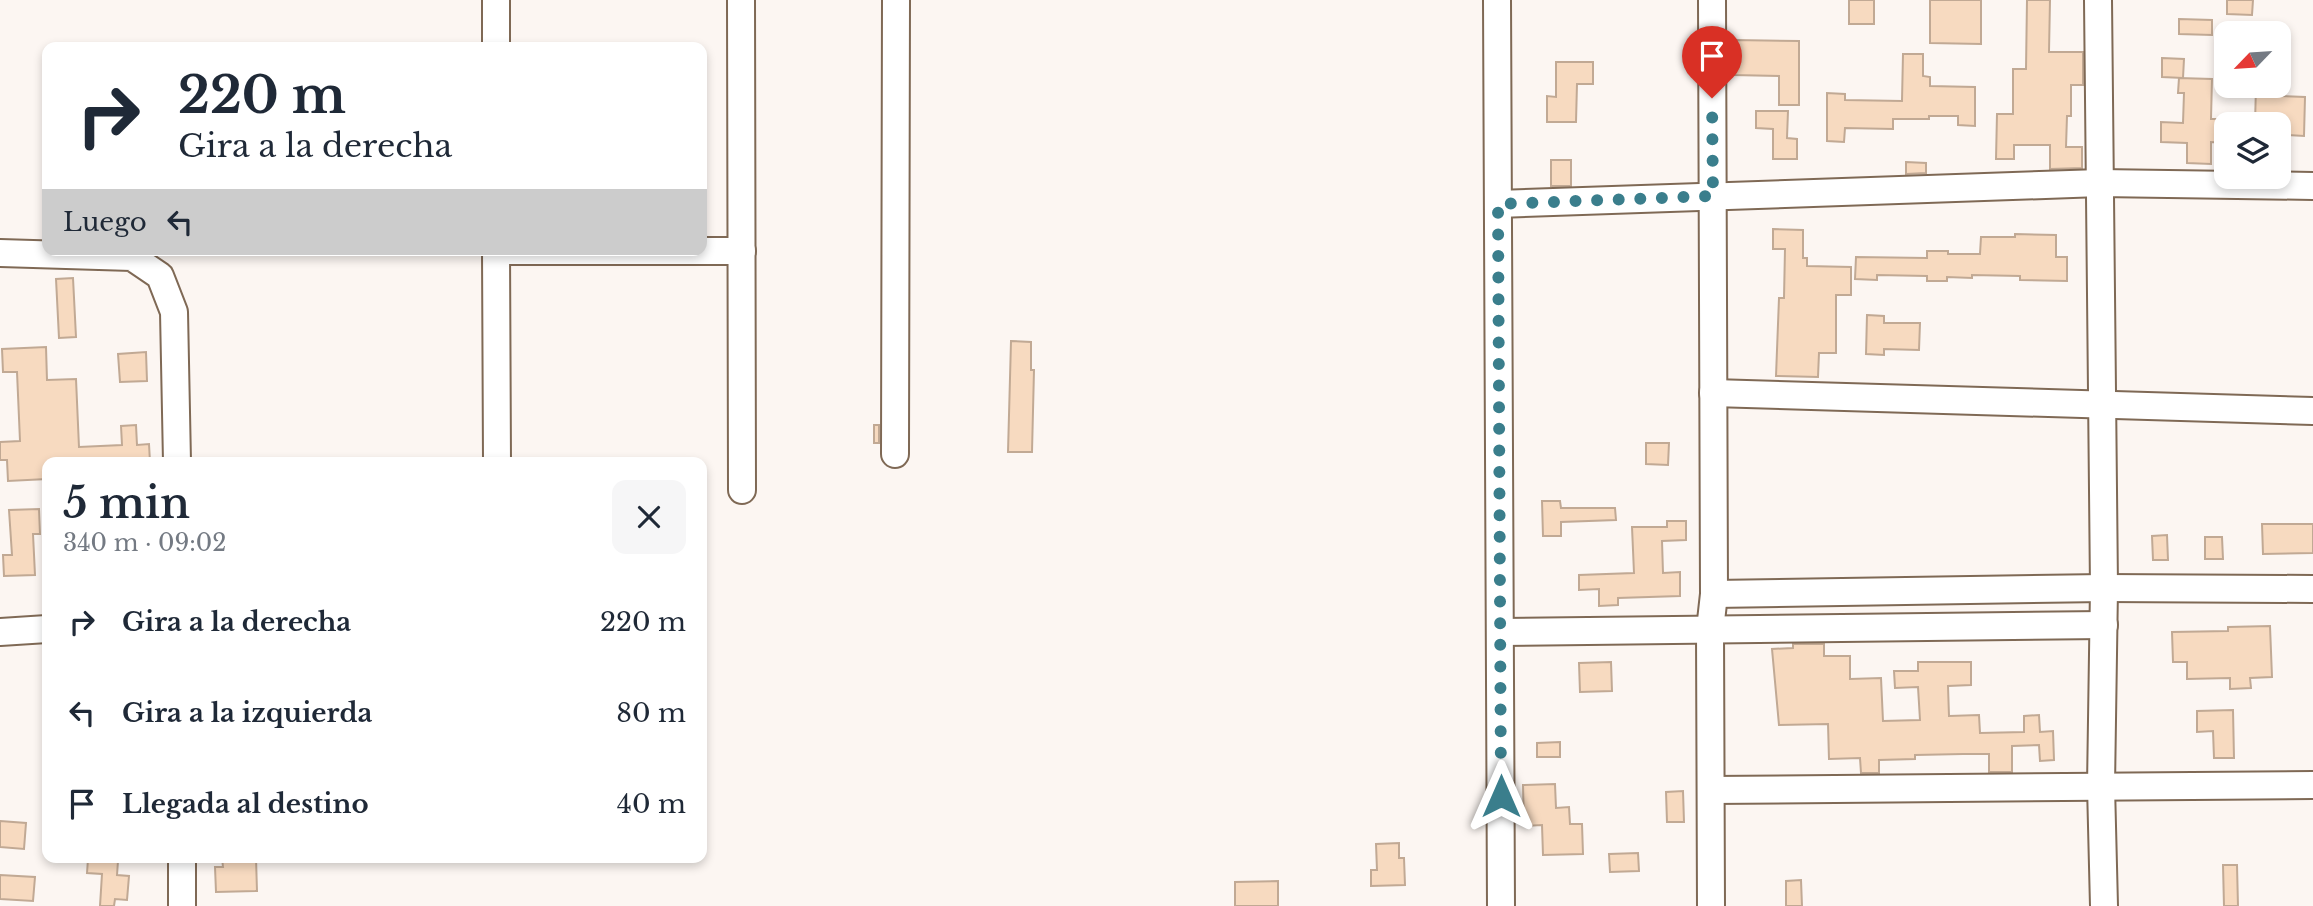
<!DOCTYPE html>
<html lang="es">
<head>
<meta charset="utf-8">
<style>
	body { margin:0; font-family:"Libre Baskerville",serif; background:#f6f6f7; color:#1f2937; height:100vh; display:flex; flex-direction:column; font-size:26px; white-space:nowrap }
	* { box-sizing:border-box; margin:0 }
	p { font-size:23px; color:#747a83 }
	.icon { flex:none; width:38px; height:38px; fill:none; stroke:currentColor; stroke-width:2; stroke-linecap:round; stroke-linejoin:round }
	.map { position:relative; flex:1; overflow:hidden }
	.panel { position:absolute; left:42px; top:457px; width:665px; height:406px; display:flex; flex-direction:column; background:#fff; border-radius:14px; box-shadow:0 4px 10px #0003 }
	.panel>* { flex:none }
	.banner { position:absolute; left:42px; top:42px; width:665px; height:214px; border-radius:14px; box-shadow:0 4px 10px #0003; background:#fff; color:#1f2937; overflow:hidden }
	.needle { width:46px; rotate:245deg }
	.tools { position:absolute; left:2214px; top:21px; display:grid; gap:14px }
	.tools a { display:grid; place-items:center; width:77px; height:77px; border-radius:14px; background:#fff; box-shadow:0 4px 10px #0003; font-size:35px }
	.pin { position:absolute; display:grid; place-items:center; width:60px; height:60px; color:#fff; margin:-72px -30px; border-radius:50% 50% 50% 0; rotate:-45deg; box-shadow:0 0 7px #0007 }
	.pin .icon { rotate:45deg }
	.me { position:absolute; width:77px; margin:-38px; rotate:0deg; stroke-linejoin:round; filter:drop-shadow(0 0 5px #0008) }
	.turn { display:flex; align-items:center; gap:24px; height:147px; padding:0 21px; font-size:32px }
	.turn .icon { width:91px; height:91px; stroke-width:2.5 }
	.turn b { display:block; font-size:49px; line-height:60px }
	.then { display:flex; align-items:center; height:66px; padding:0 21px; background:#0003; gap:14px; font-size:26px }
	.round { display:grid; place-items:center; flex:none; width:74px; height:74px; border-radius:14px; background:#f6f6f7 }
	.headline { display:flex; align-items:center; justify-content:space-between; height:119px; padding:0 21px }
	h1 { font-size:42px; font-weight:600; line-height:52px }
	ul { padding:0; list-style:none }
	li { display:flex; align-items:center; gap:21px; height:91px; padding:0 21px }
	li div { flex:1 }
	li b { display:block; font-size:26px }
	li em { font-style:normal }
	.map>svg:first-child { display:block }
	.building { fill:#f7dac0; stroke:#c1a994; stroke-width:2 }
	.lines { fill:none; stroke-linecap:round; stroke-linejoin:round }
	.minor-casing { stroke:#7f6955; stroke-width:30 }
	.minor { stroke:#fff; stroke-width:26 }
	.route { stroke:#3a7e8c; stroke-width:12; stroke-dasharray:0 21.6 }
</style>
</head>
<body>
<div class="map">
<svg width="2313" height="906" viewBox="0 0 2313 906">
	<rect width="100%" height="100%" fill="#fcf6f2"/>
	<g class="building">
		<rect x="1849" y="0" width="25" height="24"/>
		<path d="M1930,0h51v44l-51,-1z"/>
		<path d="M2027,0h23l-1,52h34v33h-12v31h-4l-1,31h16v21l-32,1v-24h-36v14h-18l1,-45h16v-45h13z"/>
		<path d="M2227,0h26l-1,15 -25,-1z"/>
		<path d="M2179,19l33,1v15l-33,-1z"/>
		<path d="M1734,40l65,1v64h-20v-29l-46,-1z"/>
		<path d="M1903,54h20v22l7,1v9l45,1v39l-17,-1v-9h-29v3h-36v10l-48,-1 -1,14 -17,-1v-48l18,1v6l57,1z"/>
		<path d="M2162,58l22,1 -1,19 -21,-1z"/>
		<path d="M1556,62h37v22h-16l-1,38h-29v-26l9,1z"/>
		<path d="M2179,78l33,1 -1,40h15v24l-15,-1v22l-24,-1v-20l-26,-1v-20l22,1 1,-30h-6z"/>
		<path d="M2256,86h26l-1,10 24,1 -1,39 -16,-1v-5h-10v-6h-23z"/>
		<path d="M1756,111h32l-1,27 10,1v20h-24v-30l-17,-1z"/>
		<rect x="1551" y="160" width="20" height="26"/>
		<path d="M1906,162l20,1v10l-20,1z"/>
		<path d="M1773,229l30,1v28h4v8l44,1v28h-15v58h-17l-1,24 -42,-1 3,-78h5l1,-49h-12z"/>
		<path d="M2015,234l41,1v22h11v24l-47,-1v-4l-48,-1v3l-25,-1v4h-20v-5l-50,-1v5l-22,-1 1,-22 71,1v-7h21v3h32l1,-17h34z"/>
		<path d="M73,278l3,59 -17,1 -3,-59z"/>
		<path d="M1867,315l17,1v7h36l-1,27 -35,-1v6l-18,-1z"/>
		<path d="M1011,341l20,1v28h3l-2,82h-24z"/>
		<path d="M46,347l1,33 29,-1 3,68 43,-2 -1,-19 15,-1 1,20 12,-1 1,18h-103v17l-39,2 -1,-21h-7v-18l20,-1 -3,-69h-14l-1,-23z"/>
		<path d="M146,352l1,29 -27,1 -2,-28z"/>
		<rect x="874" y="425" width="5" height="18"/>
		<path d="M1646,443h23l-1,22 -22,-1z"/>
		<path d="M1542,501h18l1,7h54l1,12 -55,2v14h-18z"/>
		<path d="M39,509l1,25h-7l2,41 -31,1 -1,-21h9l-3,-45z"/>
		<path d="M1667,521h19v19l-24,1 1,32 17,-1v24l-62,2v7l-19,1v-17l-20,1v-15l55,-2 -2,-46h35z"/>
		<path d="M2262,524h51v29l-50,1z"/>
		<path d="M2167,535l1,25h-15l-1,-24z"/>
		<path d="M2205,537h17l1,22h-18z"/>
		<path d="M2270,626l2,51 -22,1 1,10 -21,1v-11l-43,1v-17h-14l-1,-30 56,-1v-4z"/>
		<path d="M1793,644h31v12h26v23l31,-1 2,43 37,-1 -2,-33 -23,1 -1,-17h24v-9h53v23l-23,1 1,30 30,-1 1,18 44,-1v-16l15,-1 1,17 13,-1 1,29 -14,1 -1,-16 -27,1v26h-23v-18h-26l-48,1v4l-36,1v13h-18l-1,-15 -31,1 -1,-35 -49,1 -7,-76 21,-1z"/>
		<path d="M1611,662l1,29 -32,1 -1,-29z"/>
		<path d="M2233,710l1,48h-20l-1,-27 -16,1v-21z"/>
		<path d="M1560,742v15h-23v-14z"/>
		<path d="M1555,784l1,24 13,-1 1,17h12l1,30 -40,1 -1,-30 -18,1 -1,-41z"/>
		<path d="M1683,791l1,31h-17l-1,-30z"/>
		<path d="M0,821l26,2 -2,26 -24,-2z"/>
		<path d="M1399,843v15h5l1,27 -34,1v-16h6l-1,-26z"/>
		<path d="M1638,853l1,18 -29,1 -1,-18z"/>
		<path d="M222,858h34l1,33 -41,1 -1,-25h8z"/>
		<path d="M88,859l30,2 -1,14 12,1 -2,24 -12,-1 -1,7h-14l2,-32 -15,-1z"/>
		<path d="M2223,865h14l1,41h-14z"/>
		<path d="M0,875l35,2 -2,24 -33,-2z"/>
		<path d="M1801,880l1,26h-16v-25z"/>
		<path d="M1278,881v25h-43v-24z"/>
	</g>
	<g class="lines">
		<g class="minor-casing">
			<g id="minor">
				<path d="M496,0v47"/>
				<path d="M741,0l1,490"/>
				<path d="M1497,0l4,906"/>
				<path d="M2098,0l6,588 -3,198 3,120"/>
				<path d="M1498,204l602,-21 213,3"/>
				<path d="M496,250l1,212"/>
				<path d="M496,251h246"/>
				<path d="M0,253l132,4 28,19 14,36 3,150"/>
				<path d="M1713,393l600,18"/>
				<path d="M895,454l1,-454"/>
				<path d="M1714,594l390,-6 209,1"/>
				<path d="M0,632l47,-3"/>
				<path d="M1500,632l604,-7"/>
				<path d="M1711,790l602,-5"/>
				<path d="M182,858v48"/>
				<path d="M1711,906l-1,-276 4,-36 -2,-594"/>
			</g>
		</g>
		<use href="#minor" class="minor"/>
	</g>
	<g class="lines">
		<path class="route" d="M1501,796l-3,-592 215,-8 -1,-98"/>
	</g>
</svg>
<div class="tools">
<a><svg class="needle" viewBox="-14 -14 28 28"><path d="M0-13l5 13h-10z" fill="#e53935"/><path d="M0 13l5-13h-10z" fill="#747a83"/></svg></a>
<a><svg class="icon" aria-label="layers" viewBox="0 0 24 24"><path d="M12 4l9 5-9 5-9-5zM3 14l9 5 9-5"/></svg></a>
</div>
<div class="pin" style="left:1712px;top:98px;background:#d93025"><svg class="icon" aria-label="arrive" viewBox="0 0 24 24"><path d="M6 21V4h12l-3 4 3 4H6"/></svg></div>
<svg class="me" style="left:1501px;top:796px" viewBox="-20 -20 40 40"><path d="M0-17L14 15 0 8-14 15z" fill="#3a7e8c" stroke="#fff" stroke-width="4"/></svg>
<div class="banner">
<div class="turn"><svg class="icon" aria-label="right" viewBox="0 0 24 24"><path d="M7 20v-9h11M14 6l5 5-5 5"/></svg><div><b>220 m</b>Gira a la derecha</div></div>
<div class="then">Luego<svg class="icon" aria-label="left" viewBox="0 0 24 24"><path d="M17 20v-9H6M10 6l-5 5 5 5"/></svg></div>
</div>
<section class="panel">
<div class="headline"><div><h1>5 min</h1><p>340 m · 09:02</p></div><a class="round"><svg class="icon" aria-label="close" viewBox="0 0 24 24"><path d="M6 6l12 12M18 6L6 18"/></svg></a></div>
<ul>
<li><svg class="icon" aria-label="right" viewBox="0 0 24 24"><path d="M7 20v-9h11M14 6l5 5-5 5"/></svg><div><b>Gira a la derecha</b></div><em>220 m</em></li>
<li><svg class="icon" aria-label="left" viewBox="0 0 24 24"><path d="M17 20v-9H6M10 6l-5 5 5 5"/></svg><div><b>Gira a la izquierda</b></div><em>80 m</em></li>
<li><svg class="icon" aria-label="arrive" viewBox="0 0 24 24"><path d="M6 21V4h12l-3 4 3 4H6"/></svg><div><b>Llegada al destino</b></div><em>40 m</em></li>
</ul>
</section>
</div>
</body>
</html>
